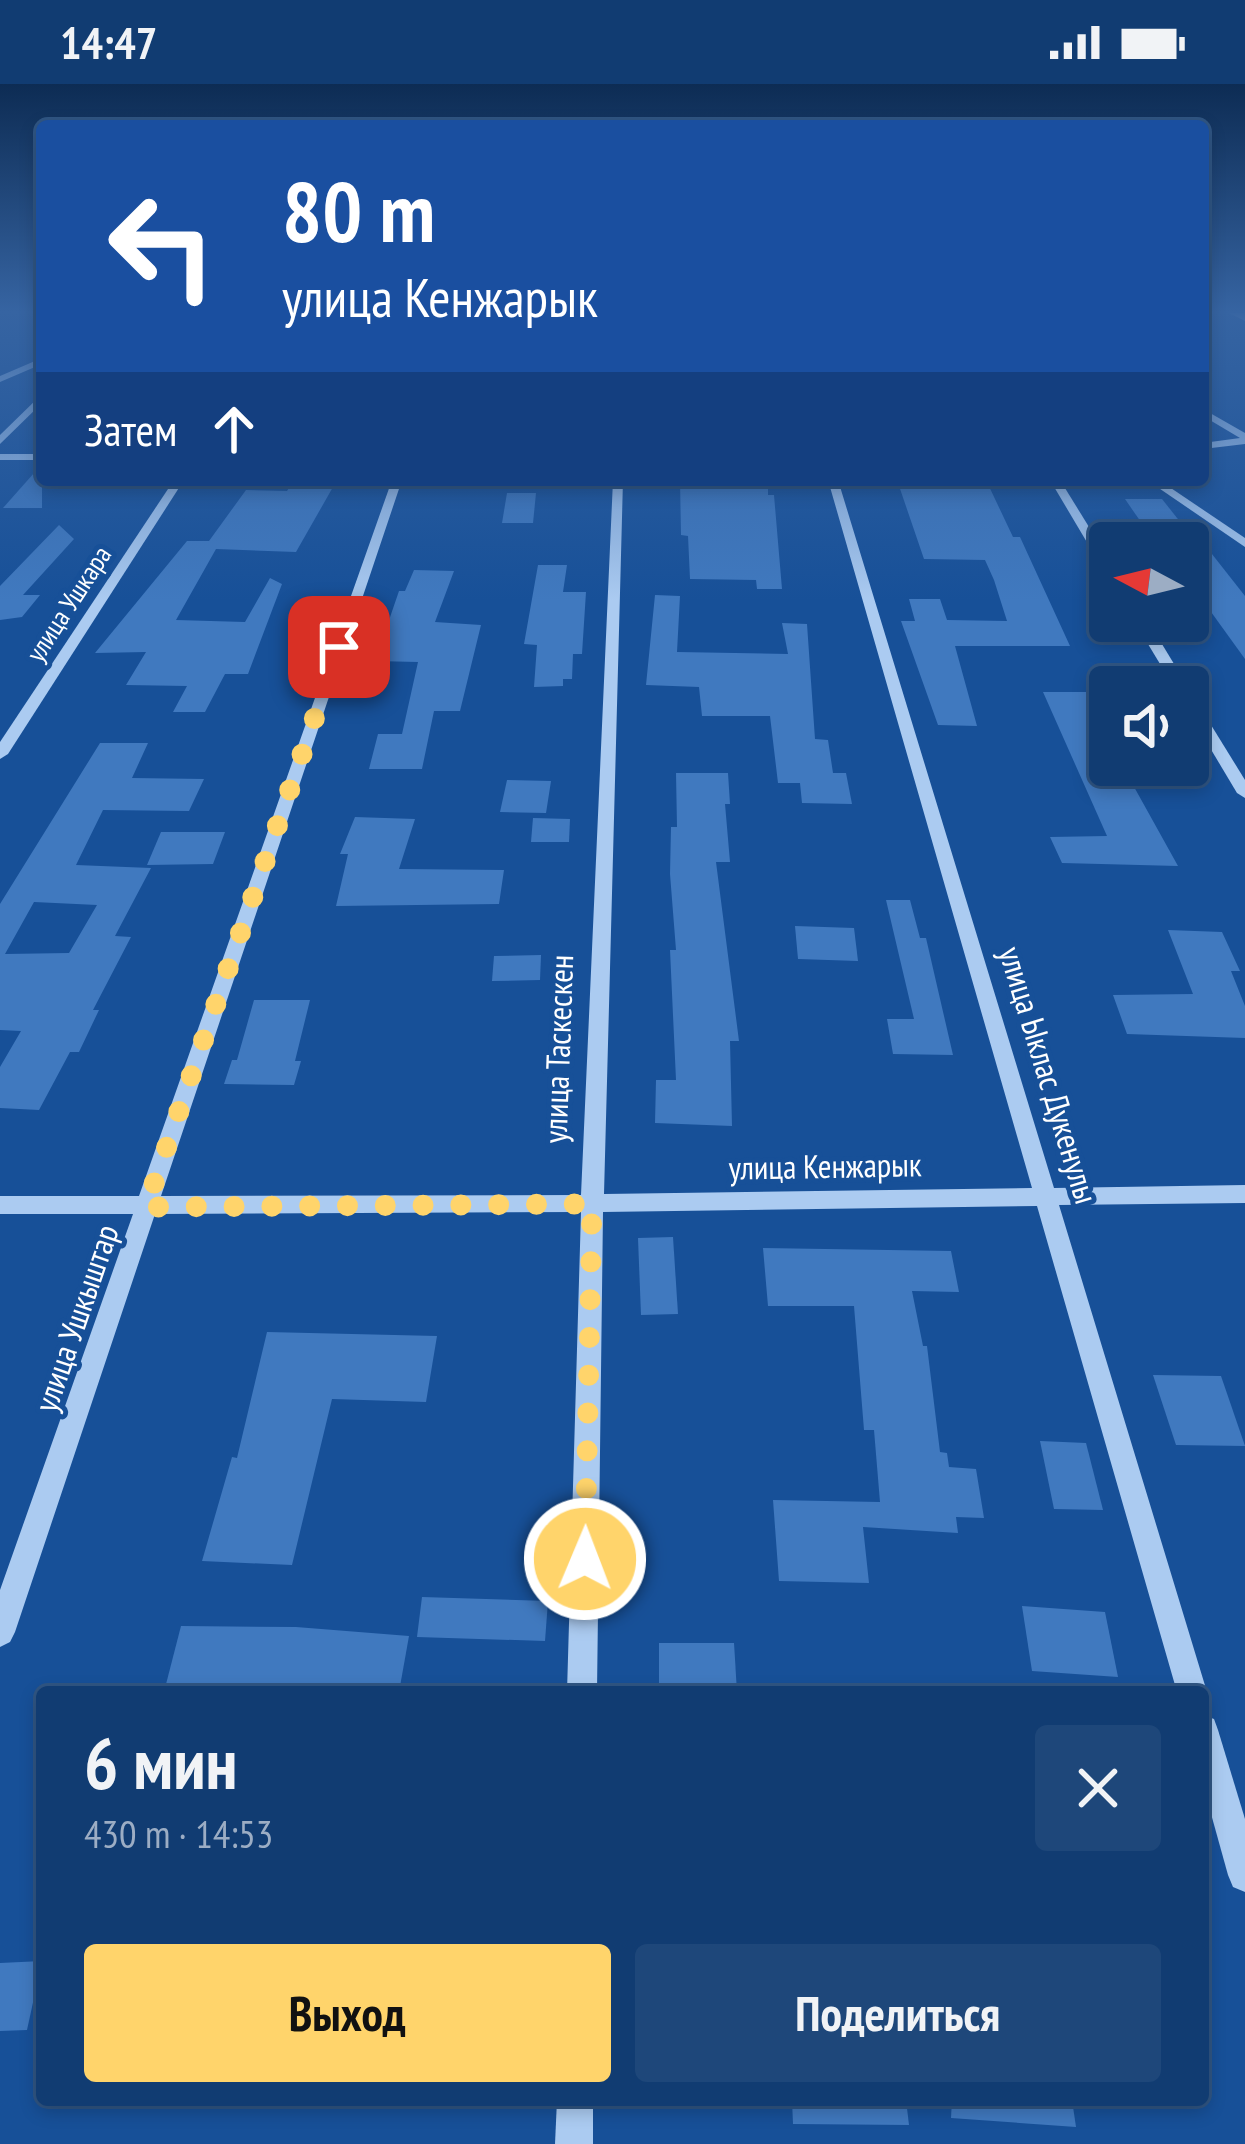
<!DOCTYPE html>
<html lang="ru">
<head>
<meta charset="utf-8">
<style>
	body { margin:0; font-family:"PT Sans Narrow",sans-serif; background:#1e477a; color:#f1f3f6; height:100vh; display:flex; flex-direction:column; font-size:45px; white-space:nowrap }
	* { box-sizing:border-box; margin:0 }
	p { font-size:39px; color:#9cadc4 }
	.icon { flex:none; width:66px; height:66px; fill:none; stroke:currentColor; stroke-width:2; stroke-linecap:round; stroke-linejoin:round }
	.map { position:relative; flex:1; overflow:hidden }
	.drawer { position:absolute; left:36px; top:1602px; width:1173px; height:420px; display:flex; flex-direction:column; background:#113c72; border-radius:12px; box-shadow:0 6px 18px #0003,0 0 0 3px #305684 }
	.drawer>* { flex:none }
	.hud { position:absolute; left:36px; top:36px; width:1173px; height:366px; border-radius:12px; box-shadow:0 6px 18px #0003,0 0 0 3px #305684; background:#1a4fa0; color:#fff; overflow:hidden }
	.needle { width:78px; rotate:277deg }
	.buttons { position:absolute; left:1089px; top:438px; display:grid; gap:24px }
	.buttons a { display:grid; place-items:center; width:120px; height:120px; border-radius:12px; background:#113c72; box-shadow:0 6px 18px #0003,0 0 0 3px #305684; font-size:60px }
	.pin { position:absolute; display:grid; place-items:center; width:102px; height:102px; color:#fff; margin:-51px; border-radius:24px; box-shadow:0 6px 18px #0006 }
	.me { position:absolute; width:132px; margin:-66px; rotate:1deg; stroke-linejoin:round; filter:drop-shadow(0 0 9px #0008) }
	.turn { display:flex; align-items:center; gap:42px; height:252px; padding:0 48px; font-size:54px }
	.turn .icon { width:156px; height:156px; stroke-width:2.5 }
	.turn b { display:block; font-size:84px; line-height:102px }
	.then { display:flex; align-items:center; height:114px; padding:0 48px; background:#0003; gap:24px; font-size:45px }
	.round { display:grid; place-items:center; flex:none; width:126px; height:126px; border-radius:12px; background:#1e477a }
	.headline { display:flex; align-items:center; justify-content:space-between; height:204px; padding:0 48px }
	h1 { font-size:72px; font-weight:700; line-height:90px }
	.action { display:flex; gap:24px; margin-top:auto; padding:24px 48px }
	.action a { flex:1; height:138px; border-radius:12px; background:#ffd46b; color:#111; font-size:48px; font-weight:700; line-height:138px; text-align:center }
	.action a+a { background:#1e477a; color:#f1f3f6 }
	.status { display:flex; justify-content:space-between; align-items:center; height:84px; padding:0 60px; background:#113c72; direction:ltr }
	.status svg { height:33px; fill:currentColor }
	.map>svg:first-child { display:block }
	.building { fill:#4079bf; fill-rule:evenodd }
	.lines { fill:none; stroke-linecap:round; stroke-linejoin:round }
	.minor { fill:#abcbf1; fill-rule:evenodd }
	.major { fill:#f5f9ff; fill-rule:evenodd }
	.route { stroke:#ffd46b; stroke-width:21; stroke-dasharray:0 37.8 }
	.labels { text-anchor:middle; stroke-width:10; stroke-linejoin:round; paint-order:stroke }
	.far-street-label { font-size:27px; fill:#fff; stroke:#175098 }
	.street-label { font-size:33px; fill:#fff; stroke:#175098 }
</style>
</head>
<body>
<div class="status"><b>14:47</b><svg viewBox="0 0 49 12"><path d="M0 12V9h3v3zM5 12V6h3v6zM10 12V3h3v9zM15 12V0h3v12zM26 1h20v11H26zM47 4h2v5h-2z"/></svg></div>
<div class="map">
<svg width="1245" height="2060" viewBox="0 0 1245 2060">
	<rect width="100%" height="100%" fill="#175098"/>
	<g class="building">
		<path d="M42,380v44h-39z"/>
		<path d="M294,396h43l-41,72 -80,-3 -40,71 69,2 25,-44 12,6 -34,90h-23l-20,38h-32l14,-26 -61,-1 20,-33 -51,1 92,-112h22l37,-51 41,1z"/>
		<path d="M680,396h88v15h6l8,94h-25l-1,-9 -66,-1 -2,-43 -7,-1z"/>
		<path d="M897,396h89l27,57h7l50,109h-115l22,80 -39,-1 -37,-104h14l-6,-22h31l7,21 60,1 -13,-41 -9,-20 -61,-1z"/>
		<path d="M507,409h29l-3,30h-31z"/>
		<path d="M1125,415h37l23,29h-40z"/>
		<path d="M59,441l15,14 -51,56h17l-18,22 -22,3v-34z"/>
		<path d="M1188,465h20l37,47v63l-57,-79z"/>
		<path d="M538,481h29l-4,27h23l-4,62h-9l-1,25h-9v7l-29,1 3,-42 -13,-1z"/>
		<path d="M414,486l40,1 -19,51 46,3 -21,86h-26l-12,58h-53l9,-35h24l16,-72 -43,-1 24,-70h6z"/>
		<path d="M655,511l25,1 -3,56 111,2 -6,-31 25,1 8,115 13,1 5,33h13l6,31 -50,-1 -2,-20h-22l-8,-67h-68l-3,-29 -53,-2z"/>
		<path d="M1043,608h58l9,25h-17l17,48h5l9,20h9l45,81 -116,-3 -12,-26 57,-1z"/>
		<path d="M100,659h48l-16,35 72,1 -15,32 -86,-1 -27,55 75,3 -36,68 16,1 -38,73h6l-20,42h-9l-31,58 -39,-2v-41l21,-36 -21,-1v-126zM34,818l63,3 -28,48 -64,1z"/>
		<path d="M676,689h52l2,31h-5l5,58h-14l23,179h-9l2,85 -77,-3 1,-43h20l-6,-130h6l-6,-76 1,-47h6z"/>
		<path d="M507,696l44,1 -5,32 -46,-1z"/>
		<path d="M355,733l60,2 -16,50 105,1 -5,34 -163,2 12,-52h-8z"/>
		<path d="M533,734l37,1 -1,23h-38z"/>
		<path d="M161,748h64l-12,32 -66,1z"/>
		<path d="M886,816h24l10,38h6l27,117 -60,-1 -6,-35h27z"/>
		<path d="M795,842l59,2 4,33 -60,-2z"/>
		<path d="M1168,846l54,2 18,39h-9l14,35v32l-118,-4 -14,-39 80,-1z"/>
		<path d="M541,871l-1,25 -48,1 2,-25z"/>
		<path d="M254,916h56l-15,61h6l-7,24 -70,-1 8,-24h5z"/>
		<path d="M673,1153l5,77 -37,1 -3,-77z"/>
		<path d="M763,1164l188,3 8,41 -47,-1 11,55h4l13,106 7,1 2,14 27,2 8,49 -28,-1 2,16 -95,-6 6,56 -90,-2 -6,-81 107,2 -6,-72h-10l-10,-124h-86z"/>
		<path d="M267,1248l170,4 -11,66 -94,-3 -40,166 -90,-4 30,-104 5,1z"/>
		<path d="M1153,1291l68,1 24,70 -69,-1z"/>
		<path d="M1040,1357l46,2 17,67 -49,-1z"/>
		<path d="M422,1513l126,4 -3,40 -128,-4z"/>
		<path d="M1022,1522l83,6 13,65 -86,-6z"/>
		<path d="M181,1542l115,1 113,9 -10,56h-235z"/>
		<path d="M659,1559h75l3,49h-78z"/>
		<path d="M42,1877l-15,69 -27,1v-68z"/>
		<path d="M792,2016h114l3,25 -116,-1z"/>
		<path d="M952,2016h120l4,27 -125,-9z"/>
	</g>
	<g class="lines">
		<g class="minor">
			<path d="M42,274v6l-42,18v-6z"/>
			<path d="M42,310v9l-42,41v-9z"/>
			<path d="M1203,325l42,24v11l-42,5v-6l37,-5 -37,-22z"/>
			<rect x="0" y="370" width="42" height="6"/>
			<path d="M174,396h10l-176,274 -8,5v-17z"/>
			<path d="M392,396h10l-241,716 420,-1 32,-715h10l-19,714 428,-6 -204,-708h10l216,708 191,-3v18l-186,2 148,487 -4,10v-10h-26l-140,-486 -434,6 -6,480h-30l14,-480 -426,2 -140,418 -5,10 -10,5v-57l133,-376h-133v-18h139z"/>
			<path d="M1050,396h10l50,81v14l-6,-4z"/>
			<path d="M1147,396h12l86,58v9z"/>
			<path d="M1134,537h14l40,66h-14z"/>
			<path d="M1188,611l7,4 50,81v18l-8,-5 -49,-82z"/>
			<path d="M1203,1631l11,4 4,11 27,89v73l-12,-5 -5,-12 -25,-90z"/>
			<path d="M557,2016h36v44h-38z"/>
		</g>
		<path class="major" d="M1229,229h16v8z"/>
	</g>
	<linearGradient id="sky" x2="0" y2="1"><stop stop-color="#0d2c54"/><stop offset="0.44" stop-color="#3664a2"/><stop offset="1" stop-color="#3664a2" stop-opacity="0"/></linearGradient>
	<rect width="1245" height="517" fill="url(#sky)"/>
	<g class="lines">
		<path class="route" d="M339,563l-193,560 446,-3 -7,355"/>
	</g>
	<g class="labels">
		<g class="far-street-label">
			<text transform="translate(69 520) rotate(-57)" y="9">улица Ушкара</text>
		</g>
		<g class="street-label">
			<text transform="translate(558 965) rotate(-88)" y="12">улица Таскескен</text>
			<text transform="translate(1049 991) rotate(73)" y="12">улица Ыклас Дукенулы</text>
			<text transform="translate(825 1082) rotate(-1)" y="12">улица Кенжарык</text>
			<text transform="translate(76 1234) rotate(-71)" y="12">улица Ушкыштар</text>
		</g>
	</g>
</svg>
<div class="buttons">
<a><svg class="needle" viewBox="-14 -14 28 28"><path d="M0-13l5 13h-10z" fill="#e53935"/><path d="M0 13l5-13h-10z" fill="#9cadc4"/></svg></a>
<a><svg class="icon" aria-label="sound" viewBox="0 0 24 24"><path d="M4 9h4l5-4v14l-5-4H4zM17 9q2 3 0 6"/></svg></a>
</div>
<div class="pin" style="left:339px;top:563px;background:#d93025"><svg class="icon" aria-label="arrive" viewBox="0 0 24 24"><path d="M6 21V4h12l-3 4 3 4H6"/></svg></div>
<svg class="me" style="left:585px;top:1475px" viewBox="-20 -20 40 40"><circle r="17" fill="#ffd46b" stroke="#fff" stroke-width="3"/><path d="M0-11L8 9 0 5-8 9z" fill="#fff"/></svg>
<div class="hud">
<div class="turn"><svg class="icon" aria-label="left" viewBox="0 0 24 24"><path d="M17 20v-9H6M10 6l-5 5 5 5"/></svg><div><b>80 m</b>улица Кенжарык</div></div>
<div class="then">Затем<svg class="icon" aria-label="ahead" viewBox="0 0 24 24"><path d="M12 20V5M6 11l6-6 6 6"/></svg></div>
</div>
<section class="drawer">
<div class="headline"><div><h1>6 мин</h1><p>430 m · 14:53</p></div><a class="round"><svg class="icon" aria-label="close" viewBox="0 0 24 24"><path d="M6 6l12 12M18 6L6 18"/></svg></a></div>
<div class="action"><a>Выход</a><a>Поделиться</a></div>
</section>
</div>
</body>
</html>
